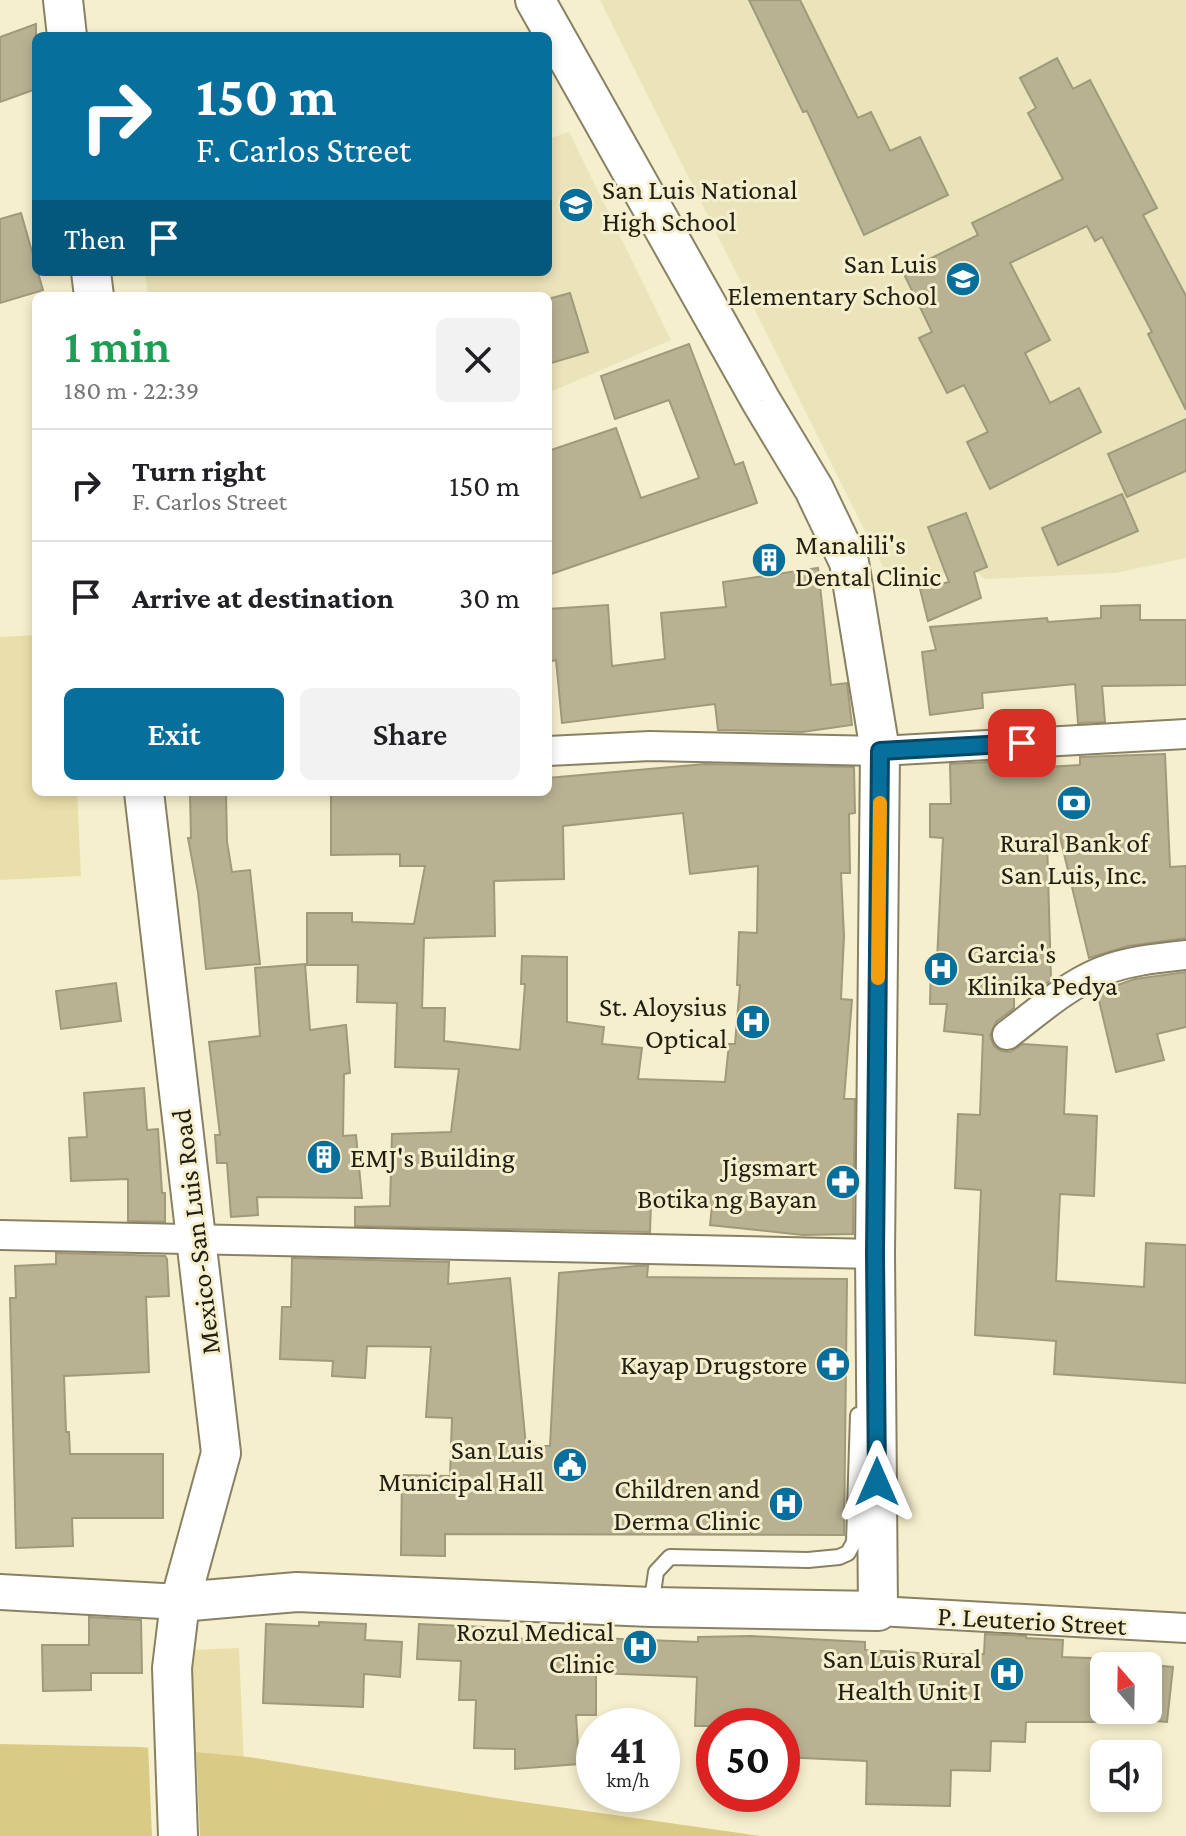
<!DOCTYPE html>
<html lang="en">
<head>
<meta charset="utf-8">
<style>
	body { margin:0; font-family:"Crimson Pro",serif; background:#f2f2f2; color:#202124; height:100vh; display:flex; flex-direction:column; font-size:30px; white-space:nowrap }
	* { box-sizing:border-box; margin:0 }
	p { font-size:26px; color:#757577 }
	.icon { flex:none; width:44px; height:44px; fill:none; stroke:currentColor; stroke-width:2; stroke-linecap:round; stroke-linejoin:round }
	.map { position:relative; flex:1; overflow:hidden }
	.side { position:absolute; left:32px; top:292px; width:520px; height:504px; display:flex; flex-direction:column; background:#fff; border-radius:12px; box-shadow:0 4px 12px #0003 }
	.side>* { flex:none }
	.hud { position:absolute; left:32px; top:32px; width:520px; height:244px; border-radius:12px; box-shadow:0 4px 12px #0003; background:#066f9c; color:#fff; overflow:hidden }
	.needle { width:52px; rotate:340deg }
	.tools { position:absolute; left:1090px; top:1652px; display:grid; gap:16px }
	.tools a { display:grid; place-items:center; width:72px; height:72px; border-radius:12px; background:#fff; box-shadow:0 4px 12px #0003; font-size:40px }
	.speed { position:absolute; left:576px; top:1708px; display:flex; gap:16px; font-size:40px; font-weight:700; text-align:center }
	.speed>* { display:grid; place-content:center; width:104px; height:104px; border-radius:50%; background:#fff; box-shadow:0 4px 12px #0003; line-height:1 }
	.speed small { font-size:20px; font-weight:400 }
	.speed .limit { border:12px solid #d22; background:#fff; color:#111 }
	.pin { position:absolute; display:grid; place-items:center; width:68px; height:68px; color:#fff; margin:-34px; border-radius:16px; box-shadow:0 4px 12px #0006 }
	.me { position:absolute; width:88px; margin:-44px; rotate:0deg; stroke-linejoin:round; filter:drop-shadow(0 0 6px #0008) }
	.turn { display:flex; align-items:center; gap:28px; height:168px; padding:0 32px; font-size:36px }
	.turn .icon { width:104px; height:104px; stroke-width:2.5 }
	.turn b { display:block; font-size:56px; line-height:68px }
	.then { display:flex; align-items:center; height:76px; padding:0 32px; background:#0003; gap:16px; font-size:30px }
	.round { display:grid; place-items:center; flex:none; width:84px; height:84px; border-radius:12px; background:#f2f2f2 }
	.head { display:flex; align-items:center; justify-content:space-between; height:136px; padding:0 32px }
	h1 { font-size:48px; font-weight:600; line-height:60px; color:#1e9e55 }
	.button { display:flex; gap:16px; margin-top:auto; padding:16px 32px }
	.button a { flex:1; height:92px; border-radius:12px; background:#066f9c; color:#fff; font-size:32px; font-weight:600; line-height:92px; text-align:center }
	.button a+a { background:#f2f2f2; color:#202124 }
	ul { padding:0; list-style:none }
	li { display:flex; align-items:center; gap:24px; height:112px; padding:0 32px; border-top:2px solid #e0e0e0 }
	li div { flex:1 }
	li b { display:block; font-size:30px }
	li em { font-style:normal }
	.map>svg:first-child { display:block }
	.built { fill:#ebe3ba }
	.green { fill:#eadfaa }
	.water { fill:#d9ca85 }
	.pier { fill:#f6efce }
	.building { fill:#b9b292; stroke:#a0997a; stroke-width:2; fill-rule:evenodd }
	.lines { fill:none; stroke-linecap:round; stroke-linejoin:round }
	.service-casing { stroke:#888163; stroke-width:18 }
	.minor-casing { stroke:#888163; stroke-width:32 }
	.tertiary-casing { stroke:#888163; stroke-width:38 }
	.secondary-casing { stroke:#888163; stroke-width:42 }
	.service { stroke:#fff; stroke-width:14 }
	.minor { stroke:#fff; stroke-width:28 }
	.tertiary { stroke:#fff; stroke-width:34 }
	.secondary { stroke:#fff; stroke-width:38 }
	.route-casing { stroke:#044865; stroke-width:20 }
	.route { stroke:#066f9c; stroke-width:14 }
	.slow { stroke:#f59e0b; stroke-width:14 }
	.labels { text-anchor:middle; stroke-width:6; stroke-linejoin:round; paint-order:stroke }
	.poi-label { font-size:28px; fill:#211f12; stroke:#f6efce; text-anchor:end }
	.street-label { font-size:28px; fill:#211f12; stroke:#f6efce }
</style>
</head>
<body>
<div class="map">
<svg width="1186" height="1836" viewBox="0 0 1186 1836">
	<rect width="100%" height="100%" fill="#f6efce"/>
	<g class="built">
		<path d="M600,0h586v558l-70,15 -131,6 -14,-10 -79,16z"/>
		<path d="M569,132l102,208 -123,53v-97h-400l-3,-24h403v-133z"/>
	</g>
	<g class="green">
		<path d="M36,635v157h41l4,84 -81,4v-243z"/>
		<path d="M239,1648l8,188h-48l-8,-186z"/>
	</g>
	<path class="water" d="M0,1744l140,3 109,10 247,41 264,38h-760z"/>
	<path class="pier" d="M148,1744l48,4 4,88h-48z"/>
	<g class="building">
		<path d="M749,0h51l58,118 13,-6 19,39 30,-14 28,58 -84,40 -57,-124 -4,1z"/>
		<path d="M36,24v65l-36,13v-65z"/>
		<path d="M1057,58l16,31 17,-9 67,128 -14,7 43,81v114l-38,-76 4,-2 -50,-95 -7,4 -8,-15 -77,37 40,77 -25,13 25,50 29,-15 22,44 -111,57 -23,-47 21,-10 -24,-47 -17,8 -28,-55 13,-6 -29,-60 75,-37 -6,-12 91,-44 -35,-66 8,-5 -16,-30z"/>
		<path d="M21,213l22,77 -43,13v-84z"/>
		<path d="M570,293l18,59 -40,12v-65z"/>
		<path d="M689,344l46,121 8,-3 14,41 -209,72v-124l68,-23 25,70 58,-20 -30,-78 -54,19 -14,-43z"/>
		<path d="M1186,419v52l-59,26 -19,-43z"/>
		<path d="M1122,494l16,37 -80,34 -16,-37z"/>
		<path d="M966,513l21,54 -13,5 7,26 -53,23 -8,-32 29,-7 -21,-55z"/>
		<path d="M818,568l13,117 16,-2 5,42 -50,7 -84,-2 -3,-26 -153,19 -6,-63 -8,2v-53l60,-4 4,61 53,-7 -4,-46 65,-6 -3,-25z"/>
		<path d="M1140,605v15h46v65l-84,1 3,36 -27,1 -3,-39 -93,9 1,15 -53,7 -8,-63 14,-2 -6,-23 117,-9 1,4 53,-4v-12z"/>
		<path d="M1165,754l5,113 16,-1v72l-58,8 -39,12 -29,-121 -13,2 4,141 -21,15 -16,1v12l-18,14 -6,14 4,10 7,5 9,1 13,-8 44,3 -3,67 33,2 -3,80 -34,-2 -4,87 88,6 2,-44 40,2v138l-132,-9 2,-33 -81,-6 6,-145 -26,-2 3,-74 22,1 3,-80 -39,-4 3,-27h-17l1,-44h6l6,-122 -13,-1v-33h21l-1,-40 79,-4v8l51,-3v-8z"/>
		<path d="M705,764l149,3 1,46 -6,1 1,59h-9l3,63 -3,63 11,1 -8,99h11l-2,135 -50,1 -93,-10 2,-19 -61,-4 -1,30 -295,-6v-19l35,-1 2,-72 59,-2 8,-63 -64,-2 2,-64 -40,-1 1,-37h-51v-52h45v9l62,2 11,-58h-25v-12l-69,1v-63h113v2l104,-2v-14zM683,813l7,61 68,-8 -1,67 -18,-1 -2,53h3l-5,59h-6l-4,38 -87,-3 4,-31 -40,-4 2,-17 -37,-5v-65l-45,-1 -1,28h4l-5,66 -76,-9 1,-33h-23l2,-70 71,-2 -1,-55 70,-2 -1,-53z"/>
		<path d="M226,792l1,50 5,30 18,-2 10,94 -54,5 -8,-77 -10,-54h3l-1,-45z"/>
		<path d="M305,964l5,66 36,-5 4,48 -6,1 -1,62 13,-1 6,63 -105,-1 1,18 -27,2 -4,-54h-10l-2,-28h5l-11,-93 51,-6 -5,-68z"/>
		<path d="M1186,972v55l-29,7 7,26 -48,12 -19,-80 38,-13z"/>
		<path d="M116,983l5,38 -60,8 -5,-38z"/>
		<path d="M144,1088l3,42 11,-1 4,64h3v29l-37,-1v-42l-57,2 -2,-43 18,-1 -3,-44z"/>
		<path d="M56,1253l109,3 2,3 2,37 -23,1 3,75 -85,4 2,56h3l1,22h93v64h-91l1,28 -57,2 -6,-250h6l-1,-32 41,-2z"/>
		<path d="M292,1258l157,4 -1,22 62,-6 16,168h24l9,-173 77,-7h12l-1,11 200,2 -3,256 -399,-1v22l-44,-1 1,-80 48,1 2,-58 -26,-1 5,-70 -64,-1 -2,32 -33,-2 1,-15 -53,-2 2,-52h9z"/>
		<path d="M89,1617l52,3 1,53h-51v17l-48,1 -1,-46h47z"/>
		<path d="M319,1622l47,2 -1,16 37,2 -2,35 -36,-3 -1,33 -100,-4 3,-79 53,2z"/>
		<path d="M419,1624l88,4 -1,11 91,-1 101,4v-5l53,-1 114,6v8l73,4h46l1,-20 41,2v2l37,2 -1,17 81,3 -1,4 31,3 -6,55 -36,-3v3h-105l-1,20 -34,-1 -1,30 -39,-1 -1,36 -84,-2 1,-43 -85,-4v-31h-87l2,-49 -101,-4v42h-20l3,49 -64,5v-20l-41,-1 2,-48h-17l2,-39 -44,-2zM1104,1666h44v44h-44z"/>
	</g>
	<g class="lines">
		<g class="service-casing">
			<path id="service" d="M651,1607l5,-35 14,-15 138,3 31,-3 9,-4 6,-11 4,-127"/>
		</g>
		<g class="minor-casing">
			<g id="minor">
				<path d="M548,751l102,-5 230,5 306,-17"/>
				<path d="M1007,1035c29,-22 59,-49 93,-63 26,-11 58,-14 86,-17"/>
				<path d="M0,1235l875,19"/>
				<path d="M878,1611l308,17"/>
			</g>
		</g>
		<g class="tertiary-casing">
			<path id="tertiary" d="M0,1592l180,10"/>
		</g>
		<g class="secondary-casing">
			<g id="secondary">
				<path d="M63,0l4,36"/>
				<path d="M91,272l3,24"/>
				<path d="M144,792l77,661 -41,149 -8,66 6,168"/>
				<path d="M180,1602l117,-10 354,15 227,4 -3,-357 5,-503 -31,-189 -35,-73 -53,-88 -226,-401"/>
			</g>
		</g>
		<use href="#service" class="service"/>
		<use href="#minor" class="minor"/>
		<use href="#tertiary" class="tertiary"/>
		<use href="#secondary" class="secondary"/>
	</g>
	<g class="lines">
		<g class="route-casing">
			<path id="route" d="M877,1482l-2,-228 5,-503 142,-8"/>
		</g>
		<use href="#route" class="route"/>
		<path class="slow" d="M878,978l2,-175"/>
	</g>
	<defs>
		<g id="school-disc" transform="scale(1.8)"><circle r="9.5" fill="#066f9c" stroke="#f6efce"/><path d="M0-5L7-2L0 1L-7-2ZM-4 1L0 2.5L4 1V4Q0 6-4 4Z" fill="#fff"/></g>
		<g id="building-disc" transform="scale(1.8)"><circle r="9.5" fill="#066f9c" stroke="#f6efce"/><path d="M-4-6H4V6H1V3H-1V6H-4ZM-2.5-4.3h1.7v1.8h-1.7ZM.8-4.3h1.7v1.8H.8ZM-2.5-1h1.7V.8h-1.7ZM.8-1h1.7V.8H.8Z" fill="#fff"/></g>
		<g id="bank-disc" transform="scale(1.8)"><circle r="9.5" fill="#066f9c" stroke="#f6efce"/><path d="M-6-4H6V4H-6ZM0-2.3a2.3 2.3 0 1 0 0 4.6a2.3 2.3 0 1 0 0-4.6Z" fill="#fff"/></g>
		<g id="hospital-disc" transform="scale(1.8)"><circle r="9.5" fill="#066f9c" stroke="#f6efce"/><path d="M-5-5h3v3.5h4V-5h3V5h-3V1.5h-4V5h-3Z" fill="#fff"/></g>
		<g id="pharmacy-disc" transform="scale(1.8)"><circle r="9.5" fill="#066f9c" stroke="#f6efce"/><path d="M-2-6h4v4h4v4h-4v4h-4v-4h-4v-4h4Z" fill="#fff"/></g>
		<g id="civic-disc" transform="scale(1.8)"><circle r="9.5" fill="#066f9c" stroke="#f6efce"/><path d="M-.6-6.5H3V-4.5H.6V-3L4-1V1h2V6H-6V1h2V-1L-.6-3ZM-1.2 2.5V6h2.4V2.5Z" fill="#fff"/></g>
	</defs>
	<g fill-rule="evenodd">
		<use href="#school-disc" x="576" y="205"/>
		<use href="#school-disc" x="963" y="279"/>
		<use href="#building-disc" x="769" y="560"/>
		<use href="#bank-disc" x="1074" y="803"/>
		<use href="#hospital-disc" x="941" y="969"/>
		<use href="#hospital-disc" x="753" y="1022"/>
		<use href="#building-disc" x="324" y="1157"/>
		<use href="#pharmacy-disc" x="843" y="1182"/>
		<use href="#pharmacy-disc" x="833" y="1364"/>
		<use href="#civic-disc" x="570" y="1465"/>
		<use href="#hospital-disc" x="786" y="1504"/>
		<use href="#hospital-disc" x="640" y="1647"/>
		<use href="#hospital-disc" x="1007" y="1674"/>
	</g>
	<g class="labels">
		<g class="poi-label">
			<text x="602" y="199" text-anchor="start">San Luis National<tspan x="602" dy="32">High School</tspan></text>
			<text x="937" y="273">San Luis<tspan x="937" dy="32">Elementary School</tspan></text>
			<text x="795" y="554" text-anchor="start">Manalili's<tspan x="795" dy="32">Dental Clinic</tspan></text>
			<text x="1074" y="852" text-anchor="middle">Rural Bank of<tspan x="1074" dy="32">San Luis, Inc.</tspan></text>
			<text x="967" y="963" text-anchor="start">Garcia's<tspan x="967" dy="32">Klinika Pedya</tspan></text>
			<text x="727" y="1016">St. Aloysius<tspan x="727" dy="32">Optical</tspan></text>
			<text x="350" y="1167" text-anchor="start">EMJ's Building</text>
			<text x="817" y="1176">Jigsmart<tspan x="817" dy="32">Botika ng Bayan</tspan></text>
			<text x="807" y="1374">Kayap Drugstore</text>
			<text x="544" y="1459">San Luis<tspan x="544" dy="32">Municipal Hall</tspan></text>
			<text x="760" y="1498">Children and<tspan x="760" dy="32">Derma Clinic</tspan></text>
			<text x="614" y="1641">Rozul Medical<tspan x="614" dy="32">Clinic</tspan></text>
			<text x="981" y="1668">San Luis Rural<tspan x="981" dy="32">Health Unit I</tspan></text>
		</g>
		<g class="street-label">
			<text transform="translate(195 1232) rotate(-97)" y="10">Mexico-San Luis Road</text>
			<text transform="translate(1032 1620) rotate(3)" y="10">P. Leuterio Street</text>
		</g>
	</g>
</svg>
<div class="tools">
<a><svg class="needle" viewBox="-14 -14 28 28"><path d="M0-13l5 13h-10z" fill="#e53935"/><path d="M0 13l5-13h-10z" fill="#757577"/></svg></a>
<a><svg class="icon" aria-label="sound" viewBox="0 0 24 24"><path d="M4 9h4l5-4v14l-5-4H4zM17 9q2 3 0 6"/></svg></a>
</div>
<div class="speed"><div>41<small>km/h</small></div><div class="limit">50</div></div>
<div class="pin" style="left:1022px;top:743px;background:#d93025"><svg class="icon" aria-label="arrive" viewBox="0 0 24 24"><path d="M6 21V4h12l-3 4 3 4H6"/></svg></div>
<svg class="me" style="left:877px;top:1482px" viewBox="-20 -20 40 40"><path d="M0-17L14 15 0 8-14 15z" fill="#066f9c" stroke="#fff" stroke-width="4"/></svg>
<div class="hud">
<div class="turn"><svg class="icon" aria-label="right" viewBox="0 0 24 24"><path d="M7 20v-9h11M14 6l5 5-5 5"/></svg><div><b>150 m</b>F. Carlos Street</div></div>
<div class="then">Then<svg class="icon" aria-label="arrive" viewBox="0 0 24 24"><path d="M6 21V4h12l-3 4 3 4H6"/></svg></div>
</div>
<section class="side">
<div class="head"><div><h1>1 min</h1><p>180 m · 22:39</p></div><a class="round"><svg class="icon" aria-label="close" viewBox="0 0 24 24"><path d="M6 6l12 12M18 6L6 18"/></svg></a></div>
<ul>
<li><svg class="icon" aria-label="right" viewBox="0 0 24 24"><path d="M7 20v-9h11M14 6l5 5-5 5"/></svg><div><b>Turn right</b><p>F. Carlos Street</p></div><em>150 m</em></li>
<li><svg class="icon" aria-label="arrive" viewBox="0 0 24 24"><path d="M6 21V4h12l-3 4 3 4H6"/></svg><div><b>Arrive at destination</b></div><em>30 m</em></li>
</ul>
<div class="button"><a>Exit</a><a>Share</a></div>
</section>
</div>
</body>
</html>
